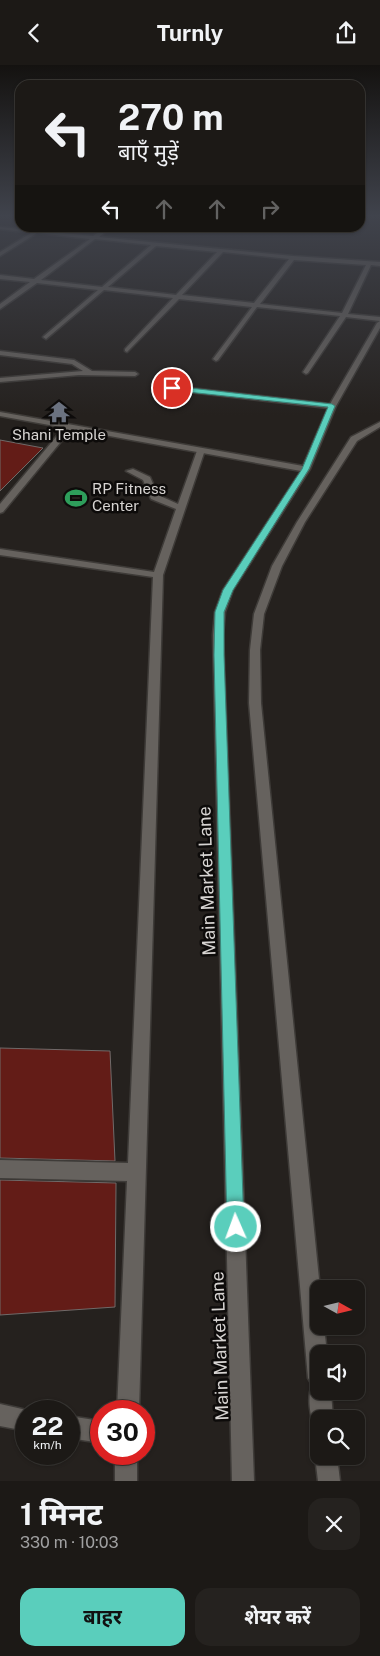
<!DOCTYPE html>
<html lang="hi">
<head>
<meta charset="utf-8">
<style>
	body { margin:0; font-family:"Public Sans","Noto Sans Devanagari",sans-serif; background:#25221f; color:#f1f3f6; height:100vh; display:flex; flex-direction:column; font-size:19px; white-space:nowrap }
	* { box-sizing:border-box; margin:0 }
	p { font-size:16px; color:#a0a0a1 }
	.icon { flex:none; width:28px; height:28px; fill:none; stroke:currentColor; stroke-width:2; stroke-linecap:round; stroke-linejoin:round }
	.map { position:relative; height:1416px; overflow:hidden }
	.sheet { display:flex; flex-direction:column; background:#1c1916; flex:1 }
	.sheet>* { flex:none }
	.banner { position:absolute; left:15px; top:15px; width:350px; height:152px; border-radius:15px; box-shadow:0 1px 4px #0004,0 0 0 1px #3a3835; background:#1c1916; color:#f1f3f6; overflow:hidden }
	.needle { width:32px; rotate:98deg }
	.fabs { position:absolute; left:310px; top:1215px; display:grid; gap:10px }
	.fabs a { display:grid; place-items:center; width:55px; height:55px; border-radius:10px; background:#1c1916; box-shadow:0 1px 4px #0004,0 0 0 1px #3a3835; font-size:25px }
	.speed { position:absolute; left:15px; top:1335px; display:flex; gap:10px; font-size:25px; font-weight:700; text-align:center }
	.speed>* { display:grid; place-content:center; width:65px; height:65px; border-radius:50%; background:#1c1916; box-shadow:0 1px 4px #0004,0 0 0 1px #3a3835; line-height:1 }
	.speed small { font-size:12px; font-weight:400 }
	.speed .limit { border:8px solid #d22; background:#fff; color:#111 }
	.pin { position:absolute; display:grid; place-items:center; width:42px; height:42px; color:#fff; margin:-21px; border:2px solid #fff; border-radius:50%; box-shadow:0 1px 5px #0007 }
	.me { position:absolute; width:55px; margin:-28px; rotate:358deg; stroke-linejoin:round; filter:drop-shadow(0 0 4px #0008) }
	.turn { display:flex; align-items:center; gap:18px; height:105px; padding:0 20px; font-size:22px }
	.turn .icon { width:65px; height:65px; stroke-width:2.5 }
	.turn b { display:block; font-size:35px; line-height:42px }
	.lanes { display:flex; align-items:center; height:48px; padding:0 20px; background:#0003; justify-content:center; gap:25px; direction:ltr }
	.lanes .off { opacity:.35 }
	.round { display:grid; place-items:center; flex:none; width:52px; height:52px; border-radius:15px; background:#25221f }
	.overview { display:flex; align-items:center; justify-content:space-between; height:85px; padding:0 20px }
	h1 { font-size:30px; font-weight:700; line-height:38px }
	.action { display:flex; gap:10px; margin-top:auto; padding:10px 20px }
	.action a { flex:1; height:58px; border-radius:15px; background:#5acebc; color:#111; font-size:20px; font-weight:700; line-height:58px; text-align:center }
	.action a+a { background:#25221f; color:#f1f3f6 }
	header { display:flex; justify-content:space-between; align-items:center; height:65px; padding:0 20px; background:#1c1916; font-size:22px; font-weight:700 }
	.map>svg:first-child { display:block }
	.building { fill:#631c17; stroke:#706a69 }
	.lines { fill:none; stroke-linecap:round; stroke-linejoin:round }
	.service-casing { stroke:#3e3b38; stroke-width:3 }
	.minor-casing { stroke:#3e3b38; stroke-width:3 }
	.service { fill:#66625e; fill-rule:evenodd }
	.minor { fill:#66625e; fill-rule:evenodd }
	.route { fill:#5acebc; stroke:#3a867a }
	.labels { text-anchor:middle; stroke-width:5; stroke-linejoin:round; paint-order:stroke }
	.far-poi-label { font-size:15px; fill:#d7d4d2; stroke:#0d0b0a }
	.street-label { font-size:18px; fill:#d7d4d2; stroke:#0d0b0a }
</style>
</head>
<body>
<header><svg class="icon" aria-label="back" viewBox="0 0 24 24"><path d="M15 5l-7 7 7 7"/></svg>Turnly<svg class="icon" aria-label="share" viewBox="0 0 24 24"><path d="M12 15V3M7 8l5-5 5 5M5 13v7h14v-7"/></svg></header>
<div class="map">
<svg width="380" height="1416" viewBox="0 0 380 1416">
	<rect width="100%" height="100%" fill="#25211e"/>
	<g class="building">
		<path d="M0,375l43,8 -43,43z"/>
		<path d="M0,983l110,3 5,110 -115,-3z"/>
		<path d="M0,1115l116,3 -1,124 -115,8z"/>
	</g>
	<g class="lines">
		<g class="service-casing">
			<g id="service">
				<path d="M380,357v5l-23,14 -52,81 -23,44 -18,48 -4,36 1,53 59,586h-1v37h5l3,28h-8v37h12l2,28h-14v9l-5,-1c-4,-12 -7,-30 -2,-42l-4,-7 -59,-675 1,-53 4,-36 18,-48 25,-44 54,-85z"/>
				<path d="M66,360l7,2 -70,85 -3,1v-9z"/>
				<path d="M198,383l7,2 -42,125 -24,836h-22l10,-230 -127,-3v-18l128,3 25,-586 -153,-22v-6l154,23 22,-63 -25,-10 -8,-19 -17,-9 7,-2 17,8 8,18 20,9z"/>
				<path d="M318,1383l1,8h18l3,25h-22l-3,-25z"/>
				<rect x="115" y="1389" width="22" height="27"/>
			</g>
		</g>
		<g class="minor-casing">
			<g id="minor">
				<path d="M0,162l93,9 12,-9h6l-12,10 194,19 87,6v4l-9,-1 -23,49 32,3v4l-34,-4 -38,56 -2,1 -3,-2 37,-56 -83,-9 -39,53 -2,1 -3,-2 39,-52 -73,-8 -52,53 -2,-1v-2l48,-51 -69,-8 -58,49 -3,-2 1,-1 54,-46 -61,-7 -37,26v-5l30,-22 -30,-3v-4l34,4 56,-40 -53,-6 -37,23v-4l31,-19 -31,-4zM95,174l56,6 -49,42 -61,-7zM156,181l61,6 -41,43 -68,-8zM223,187l66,7 -35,44 -72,-8zM294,195l72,5 -24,48 -82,-9z"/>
				<path d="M380,256v7l-44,78 -26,63 -77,121 -8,22 -2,23 31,846h-22l-19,-846 2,-23 8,-22 78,-119 -301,-55v-4l303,54 25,-58 -156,-18 -4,-2 4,-2 158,18 47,-81z"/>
				<path d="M0,286l74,9 18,11 43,1 3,2 -3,2 -56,-1 -79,7v-4l83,-7 -11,-7 -72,-9z"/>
				<path d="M0,1339l31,7h-5v20l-26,-5z"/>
				<path d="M69,1351l32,5v22l-32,-5z"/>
			</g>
		</g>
		<use href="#service" class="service"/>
		<use href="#minor" class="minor"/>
	</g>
	<linearGradient id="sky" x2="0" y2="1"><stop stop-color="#141210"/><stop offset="0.43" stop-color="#40434c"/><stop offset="1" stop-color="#40434c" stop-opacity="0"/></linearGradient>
	<rect width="380" height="350" fill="url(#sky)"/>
	<path class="route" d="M172,321l160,18 3,2 -26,63 -76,121 -9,22v43l20,572 -2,6 -6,2 -7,-2 -2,-6 -13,-572 1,-43 8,-22 79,-121 26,-62 -159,-17v-3z"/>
	<defs>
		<g id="temple-bare" transform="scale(1.725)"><path d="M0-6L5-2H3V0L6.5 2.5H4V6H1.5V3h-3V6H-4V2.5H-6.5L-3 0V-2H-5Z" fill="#6b7280" stroke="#0d0b0a" stroke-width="2.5" paint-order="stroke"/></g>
		<g id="stadium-bare" transform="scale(1.725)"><path d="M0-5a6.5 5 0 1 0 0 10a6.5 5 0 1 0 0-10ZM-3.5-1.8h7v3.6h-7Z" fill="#2e9e5b" stroke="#0d0b0a" stroke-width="2.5" paint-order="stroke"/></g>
	</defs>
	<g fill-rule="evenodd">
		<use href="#temple-bare" x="59" y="347"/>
		<use href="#stadium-bare" x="76" y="433"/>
	</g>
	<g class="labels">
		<g class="far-poi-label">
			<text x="59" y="375">Shani Temple</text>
			<text x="92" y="429" text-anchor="start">RP Fitness<tspan x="92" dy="17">Center</tspan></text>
		</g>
		<g class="street-label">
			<text transform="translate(207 816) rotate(-92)" y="6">Main Market Lane</text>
			<text transform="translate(220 1281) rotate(-92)" y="6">Main Market Lane</text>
		</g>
	</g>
</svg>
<div class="fabs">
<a><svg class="needle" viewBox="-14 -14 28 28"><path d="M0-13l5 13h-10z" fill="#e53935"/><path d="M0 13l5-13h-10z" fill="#a0a0a1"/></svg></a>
<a><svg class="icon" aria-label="sound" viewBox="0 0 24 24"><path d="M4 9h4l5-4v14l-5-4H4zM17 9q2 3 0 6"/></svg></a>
<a><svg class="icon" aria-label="search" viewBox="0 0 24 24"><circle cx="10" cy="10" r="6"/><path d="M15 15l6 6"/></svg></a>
</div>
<div class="speed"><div>22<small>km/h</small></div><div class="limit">30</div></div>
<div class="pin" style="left:172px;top:323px;background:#d93025"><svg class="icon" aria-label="arrive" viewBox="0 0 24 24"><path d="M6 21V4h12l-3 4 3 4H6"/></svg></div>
<svg class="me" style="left:236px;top:1162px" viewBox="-20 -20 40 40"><circle r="17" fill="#5acebc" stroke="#fff" stroke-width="3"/><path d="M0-11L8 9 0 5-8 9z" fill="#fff"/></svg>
<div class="banner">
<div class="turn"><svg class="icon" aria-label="left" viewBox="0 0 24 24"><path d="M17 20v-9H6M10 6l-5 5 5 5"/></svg><div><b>270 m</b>बाएँ मुड़ें</div></div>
<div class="lanes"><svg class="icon" aria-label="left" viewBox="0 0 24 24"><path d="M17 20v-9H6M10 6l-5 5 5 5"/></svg><svg class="icon off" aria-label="ahead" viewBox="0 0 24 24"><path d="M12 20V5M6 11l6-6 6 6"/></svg><svg class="icon off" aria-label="ahead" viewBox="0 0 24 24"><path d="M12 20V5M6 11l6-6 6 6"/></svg><svg class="icon off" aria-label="right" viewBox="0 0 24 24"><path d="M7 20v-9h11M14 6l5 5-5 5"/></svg></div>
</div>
</div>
<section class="sheet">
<div class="overview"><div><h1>1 मिनट</h1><p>330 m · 10:03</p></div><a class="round"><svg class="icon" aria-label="close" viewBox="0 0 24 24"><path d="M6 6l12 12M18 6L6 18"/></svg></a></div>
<div class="action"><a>बाहर</a><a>शेयर करें</a></div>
</section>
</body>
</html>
